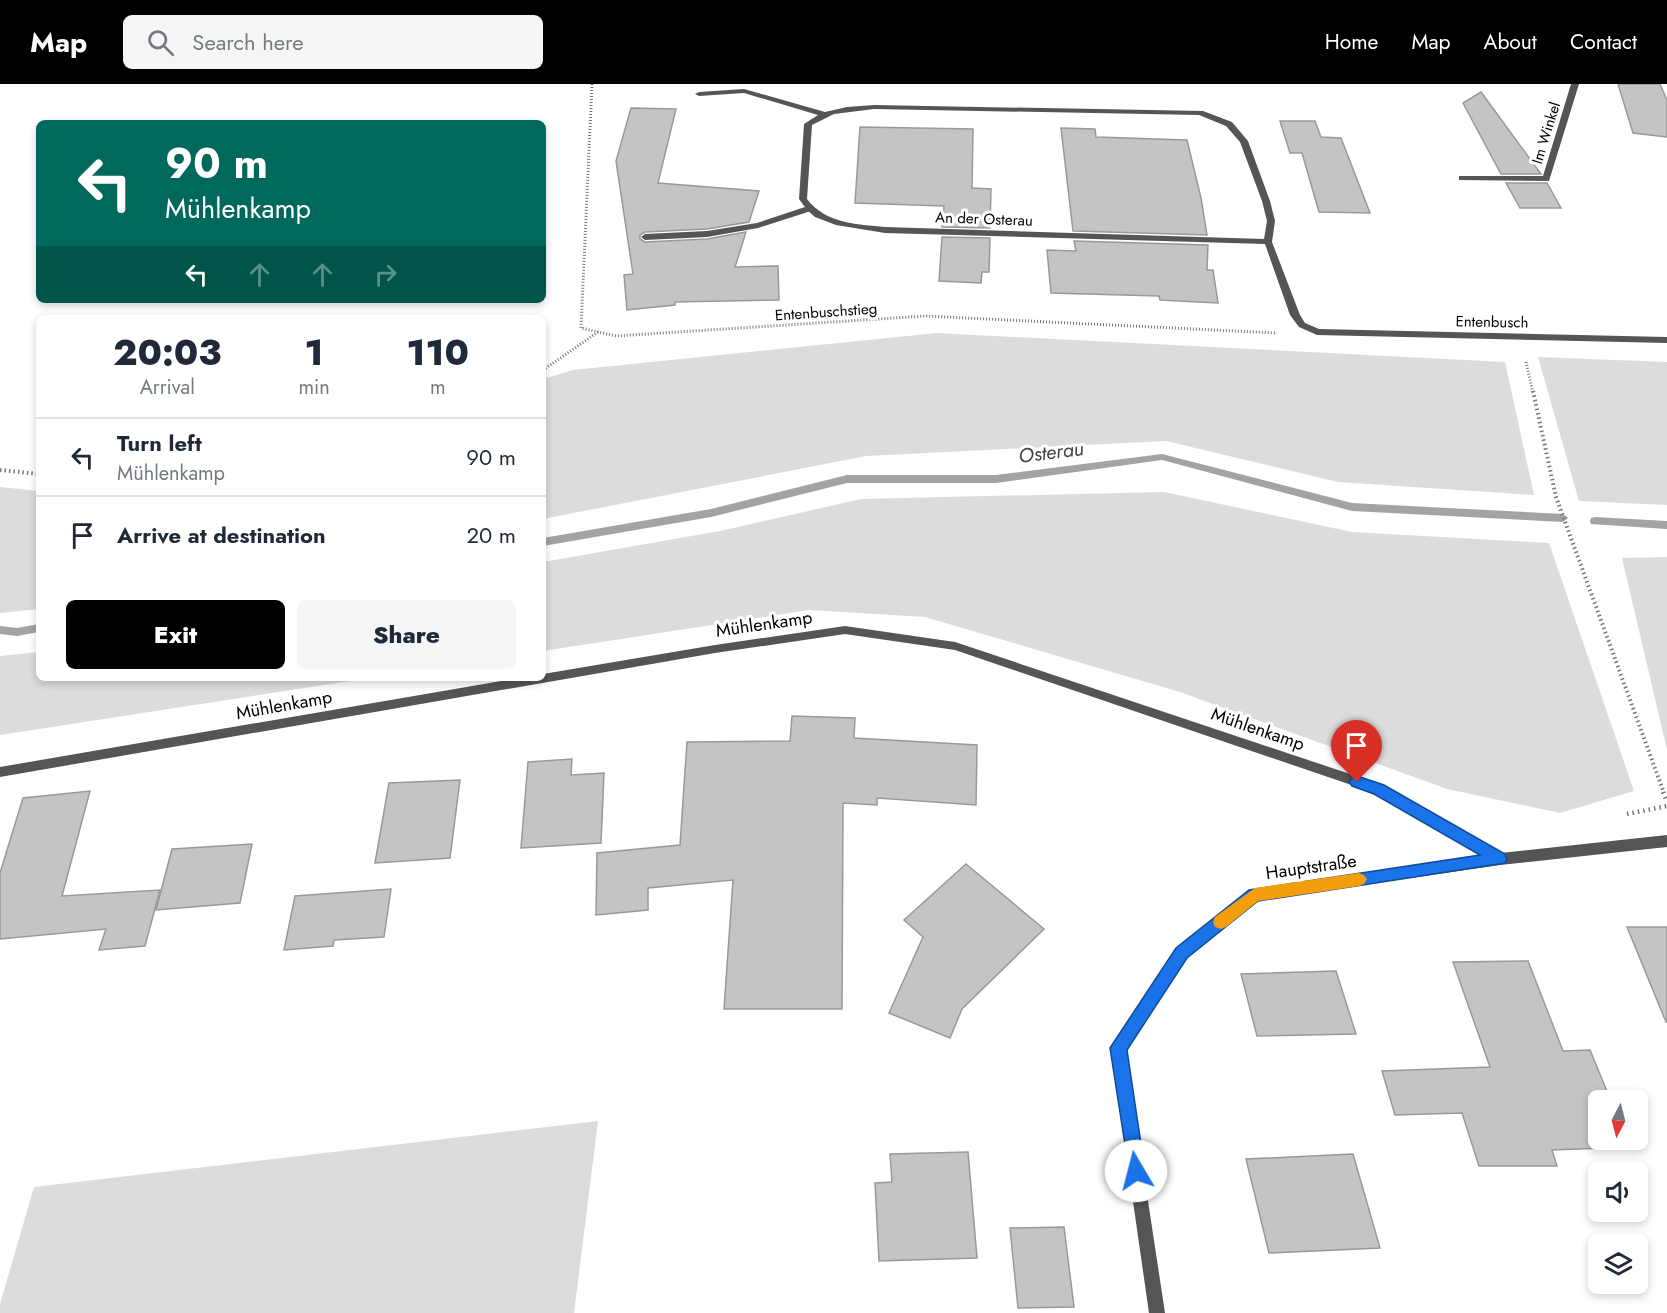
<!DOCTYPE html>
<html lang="en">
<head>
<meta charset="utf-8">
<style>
	body { margin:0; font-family:Jost,sans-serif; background:#f6f6f7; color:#1f2937; height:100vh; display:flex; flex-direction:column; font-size:22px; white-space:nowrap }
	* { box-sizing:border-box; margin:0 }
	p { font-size:20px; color:#747a83 }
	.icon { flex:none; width:33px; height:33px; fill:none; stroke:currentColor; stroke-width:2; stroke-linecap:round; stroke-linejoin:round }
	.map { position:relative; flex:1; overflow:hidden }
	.details { position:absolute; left:36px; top:231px; width:510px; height:366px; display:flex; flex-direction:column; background:#fff; border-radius:9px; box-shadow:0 3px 9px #0003 }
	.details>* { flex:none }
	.banner { position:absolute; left:36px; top:36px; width:510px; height:183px; border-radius:9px; box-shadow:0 3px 9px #0003; background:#00695c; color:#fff; overflow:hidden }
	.needle { width:39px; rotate:187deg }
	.fabs { position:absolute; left:1588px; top:1006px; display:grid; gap:12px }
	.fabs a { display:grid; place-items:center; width:60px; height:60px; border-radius:9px; background:#fff; box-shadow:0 3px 9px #0003; font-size:30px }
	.pin { position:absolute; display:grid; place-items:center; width:51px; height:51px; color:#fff; margin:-62px -26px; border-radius:50% 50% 50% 0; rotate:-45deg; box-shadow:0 0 6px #0007 }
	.pin .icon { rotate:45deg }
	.me { position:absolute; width:66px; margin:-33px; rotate:352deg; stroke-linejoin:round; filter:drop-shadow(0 0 4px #0008) }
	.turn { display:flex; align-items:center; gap:21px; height:126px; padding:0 30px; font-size:27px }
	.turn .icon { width:78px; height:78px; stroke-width:2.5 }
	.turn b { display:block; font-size:42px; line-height:51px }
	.lanes { display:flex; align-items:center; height:57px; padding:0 30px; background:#0003; justify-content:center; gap:30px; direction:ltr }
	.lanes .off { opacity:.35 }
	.eta { display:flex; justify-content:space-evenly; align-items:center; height:102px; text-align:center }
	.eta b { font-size:36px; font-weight:800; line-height:42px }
	.primary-button { display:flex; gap:12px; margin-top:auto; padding:12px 30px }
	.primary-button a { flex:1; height:69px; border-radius:9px; background:#000; color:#fff; font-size:24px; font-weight:800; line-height:69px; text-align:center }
	.primary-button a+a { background:#f6f6f7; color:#1f2937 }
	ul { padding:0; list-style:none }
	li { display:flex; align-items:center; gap:18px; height:78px; padding:0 30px; border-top:2px solid #e0e1e3 }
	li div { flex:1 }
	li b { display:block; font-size:22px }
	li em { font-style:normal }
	header { display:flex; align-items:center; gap:36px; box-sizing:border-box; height:84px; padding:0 30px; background:#000; color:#fff }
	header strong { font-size:28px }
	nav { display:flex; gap:33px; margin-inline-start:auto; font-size:21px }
	.search { width:420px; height:54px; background:#f6f6f7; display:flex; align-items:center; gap:15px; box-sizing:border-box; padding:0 21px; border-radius:9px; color:#747a83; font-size:22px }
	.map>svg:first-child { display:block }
	.green { fill:#dcdcdc }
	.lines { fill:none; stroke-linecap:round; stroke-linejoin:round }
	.stream { fill:#a3a3a3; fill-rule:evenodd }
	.building { fill:#c4c4c4; stroke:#999; stroke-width:1.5 }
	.path-far2 { stroke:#777; stroke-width:3; stroke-dasharray:1 2; stroke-linecap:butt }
	.path-far1 { stroke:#777; stroke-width:4; stroke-dasharray:1.5 3; stroke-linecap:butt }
	.path { stroke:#777; stroke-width:4.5; stroke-dasharray:1.5 4; stroke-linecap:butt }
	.service { fill:#555; fill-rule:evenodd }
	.minor { fill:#555; fill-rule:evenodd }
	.route { fill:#1a73e8; stroke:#114b97; stroke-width:1.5 }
	.slow { fill:#f59e0b }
	.labels { text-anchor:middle; stroke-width:6; stroke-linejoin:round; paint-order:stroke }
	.far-street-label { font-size:15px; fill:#000; stroke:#fff }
	.street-label { font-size:18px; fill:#000; stroke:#fff }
	.water-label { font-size:20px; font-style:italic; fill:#444; stroke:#fff }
</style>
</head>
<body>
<header>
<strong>Map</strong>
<div class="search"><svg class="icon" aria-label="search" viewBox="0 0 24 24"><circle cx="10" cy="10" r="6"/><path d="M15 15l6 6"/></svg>Search here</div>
<nav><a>Home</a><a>Map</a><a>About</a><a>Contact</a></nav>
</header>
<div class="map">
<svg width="1667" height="1229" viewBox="0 0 1667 1229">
	<rect width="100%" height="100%" fill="#fff"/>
	<g class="green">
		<path d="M937,249l568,29 29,133 -196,-13 -172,-41 -300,15 -323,63v-140l30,-9z"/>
		<path d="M1538,273l129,5v143l-88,-4z"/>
		<path d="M0,403l39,4v118l-39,4z"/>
		<path d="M1164,408l188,40 197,11 85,248 -74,22 -113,-24 -267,-97 -255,-75 -116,-7 -266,41v-89l177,-31 141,-32z"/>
		<path d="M1667,473v193l-45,-192z"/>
		<path d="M39,568v26h331l-370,57v-79z"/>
		<path d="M598,1037l-24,192h-574v-9l34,-117z"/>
	</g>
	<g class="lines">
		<g class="stream">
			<path d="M1162,370l190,49 211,11 5,4 -5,4 -211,-11 -190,-51 -166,23h-149l-136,34 -168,29v-8l168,-29 136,-34h149z"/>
			<path d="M1595,433l72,4v8l-76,-5 -1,-3 1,-3z"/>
			<path d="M39,540v8l-22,4 -17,-2v-8l17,2z"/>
		</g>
	</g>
	<g class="building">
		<path d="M1618,0h42l7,16v37l-34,-4z"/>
		<path d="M1481,8l60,82h-40l-38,-71z"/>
		<path d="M631,24l45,1 -18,74 101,8 -10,31 -42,7 -62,3 -5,3v4l5,3 62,-3 39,-7 -11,35 43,-1 1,34 -104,2v3l-48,5 -3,-35 9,-1 -17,-113z"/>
		<path d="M1280,37h35l6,16 20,1 29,75 -51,-1 -17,-59h-12z"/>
		<path d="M860,43l113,2 -1,59 19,1 -1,39 -48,-1 2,-21 -89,-3z"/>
		<path d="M1061,44l34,1 1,8 91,3 14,58 6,37 -134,-4z"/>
		<path d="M1506,99h41l14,25h-41z"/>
		<path d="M942,153l48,1 -1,34h-7l-1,11 -42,-2z"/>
		<path d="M1074,157l134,4 -1,25h6l5,33 -58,-3 -1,-4 -108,-3 -4,-43 29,1z"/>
		<path d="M792,632l63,2 -1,20 123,7 -1,60 -99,-7v7l-34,-2 -1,206h-118l9,-129 -85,8v22l-52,5 1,-62 83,-8 7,-103 103,-1z"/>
		<path d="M572,675l-1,16 33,-2 -3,70 -80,5 7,-86z"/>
		<path d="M460,696l-10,78 -75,5 14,-80z"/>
		<path d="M90,707l-28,105 98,-6 -15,56 -46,4 7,-21 -106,10v-66l23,-75z"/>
		<path d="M252,760l-12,59 -84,7 16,-61z"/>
		<path d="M966,780l78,65 -82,80 -12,29 -61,-25 34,-76 -19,-17z"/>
		<path d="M391,805l-7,48 -50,3 -1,6 -49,4 11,-54z"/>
		<path d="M1627,843h40v95h-1z"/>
		<path d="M1528,877l35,90 27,-1 21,51h-12v39h28l3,7 -78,3 5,16h-78l-17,-53 -67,2 -13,-44 108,-4 -37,-105z"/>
		<path d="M1336,887l20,63 -99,2 -16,-62z"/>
		<path d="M968,1068l9,106 -98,3 -4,-78 17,-1 -2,-28z"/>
		<path d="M1353,1070l27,94 -111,5 -23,-94z"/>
		<path d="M1064,1143l10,80 -56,1 -8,-80z"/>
	</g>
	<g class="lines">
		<g class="path-far2">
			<path d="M592,0l-11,244 35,8 309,-20 352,17"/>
			<path d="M1526,278l7,31"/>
			<path d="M543,286l55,-38"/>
		</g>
		<g class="path-far1">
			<path d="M1533,307l23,106 108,296"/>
			<path d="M0,386l39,4"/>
		</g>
		<g class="path">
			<path d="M1663,708l4,10"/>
			<path d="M1627,730l40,-8"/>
		</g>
		<path class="service" d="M808,122l3,1v4l-53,17 -51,9 -62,3 -4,-3 4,-3 62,-3 50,-8z"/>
		<g class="minor">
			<path d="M1571,0h8l-30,97 -90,-1v-4h84z"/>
			<path d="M744,5l81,23 22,-5 27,-2 329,6 29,11 16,19 22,60 5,20 -3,21 28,73 5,8 14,6 348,8v6l-350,-8 -18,-8 -9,-12 -25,-71 -380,-11 -49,-8 -21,-8 -8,-7 -8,-11 5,-75 14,-9 -74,-22 -45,3 -4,-2 4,-2zM874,25l325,6 27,11 14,16 22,59 5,20 -3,18 -379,-12c-28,-3 -59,-3 -78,-28l5,-74 22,-11z"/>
			<path d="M845,542l110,16 428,143 118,68 166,-18v12l-167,18 -242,35 -72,57 -61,92 40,264h-16l-38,-265 2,-5 63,-94 74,-58 233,-35 -108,-63 -420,-143 -110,-16 -130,19 -715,124v-10l519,-89h24v-4l172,-29z"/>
		</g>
	</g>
	<path class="route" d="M1357,692l27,9 121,69 2,5 -2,4 -247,38 -71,57 -60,92 18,121 -3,6 -6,3 -6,-3 -20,-129 66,-100 73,-58 231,-35 -106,-61 -22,-8 -3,-4 3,-4z"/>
	<path class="slow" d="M1359,789l5,2 3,4 -3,5 -5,2 -101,15 -32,26 -5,2 -6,-2 -2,-5 2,-5 40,-29z"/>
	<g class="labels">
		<g class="far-street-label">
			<text transform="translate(1546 49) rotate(-73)" y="5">Im Winkel</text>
			<text transform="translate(984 135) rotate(2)" y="5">An der Osterau</text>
			<text transform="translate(826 228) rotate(-4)" y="5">Entenbuschstieg</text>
			<text transform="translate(1492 238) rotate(1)" y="5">Entenbusch</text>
		</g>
		<g class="street-label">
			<text transform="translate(764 540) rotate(-8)" y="6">Mühlenkamp</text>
			<text transform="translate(284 621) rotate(-10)" y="6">Mühlenkamp</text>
			<text transform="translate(1258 645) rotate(19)" y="6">Mühlenkamp</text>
			<text transform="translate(1311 783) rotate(-8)" y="6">Hauptstraße</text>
		</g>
		<g class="water-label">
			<text transform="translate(1051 368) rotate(-7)" y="7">Osterau</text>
		</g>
	</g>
</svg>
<div class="fabs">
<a><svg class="needle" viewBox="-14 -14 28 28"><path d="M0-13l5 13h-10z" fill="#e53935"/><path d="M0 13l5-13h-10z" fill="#747a83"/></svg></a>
<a><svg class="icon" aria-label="sound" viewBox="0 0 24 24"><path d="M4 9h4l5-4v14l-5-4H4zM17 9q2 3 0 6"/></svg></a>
<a><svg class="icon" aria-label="layers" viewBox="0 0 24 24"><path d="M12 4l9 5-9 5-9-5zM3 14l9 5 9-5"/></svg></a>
</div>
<div class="pin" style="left:1357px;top:698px;background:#d93025"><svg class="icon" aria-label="arrive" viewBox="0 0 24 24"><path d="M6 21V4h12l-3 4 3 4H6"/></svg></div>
<svg class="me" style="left:1136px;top:1087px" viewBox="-20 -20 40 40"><circle r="19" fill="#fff"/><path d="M0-13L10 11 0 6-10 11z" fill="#1a73e8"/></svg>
<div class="banner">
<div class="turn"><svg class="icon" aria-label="left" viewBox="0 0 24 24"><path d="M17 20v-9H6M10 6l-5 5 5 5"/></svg><div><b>90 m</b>Mühlenkamp</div></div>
<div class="lanes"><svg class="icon" aria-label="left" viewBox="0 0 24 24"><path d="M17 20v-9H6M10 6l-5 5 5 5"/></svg><svg class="icon off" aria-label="ahead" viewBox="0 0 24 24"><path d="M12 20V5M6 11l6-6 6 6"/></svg><svg class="icon off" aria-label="ahead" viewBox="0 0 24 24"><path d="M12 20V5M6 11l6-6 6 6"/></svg><svg class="icon off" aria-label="right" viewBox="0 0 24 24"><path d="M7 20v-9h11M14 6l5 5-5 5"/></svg></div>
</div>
<section class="details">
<div class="eta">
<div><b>20:03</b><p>Arrival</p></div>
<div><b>1</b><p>min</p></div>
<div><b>110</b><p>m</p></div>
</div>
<ul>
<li><svg class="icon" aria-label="left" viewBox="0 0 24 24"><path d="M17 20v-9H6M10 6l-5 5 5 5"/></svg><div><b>Turn left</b><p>Mühlenkamp</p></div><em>90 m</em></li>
<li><svg class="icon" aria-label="arrive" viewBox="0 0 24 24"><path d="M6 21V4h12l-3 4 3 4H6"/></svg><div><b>Arrive at destination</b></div><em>20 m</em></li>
</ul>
<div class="primary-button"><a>Exit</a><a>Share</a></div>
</section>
</div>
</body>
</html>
